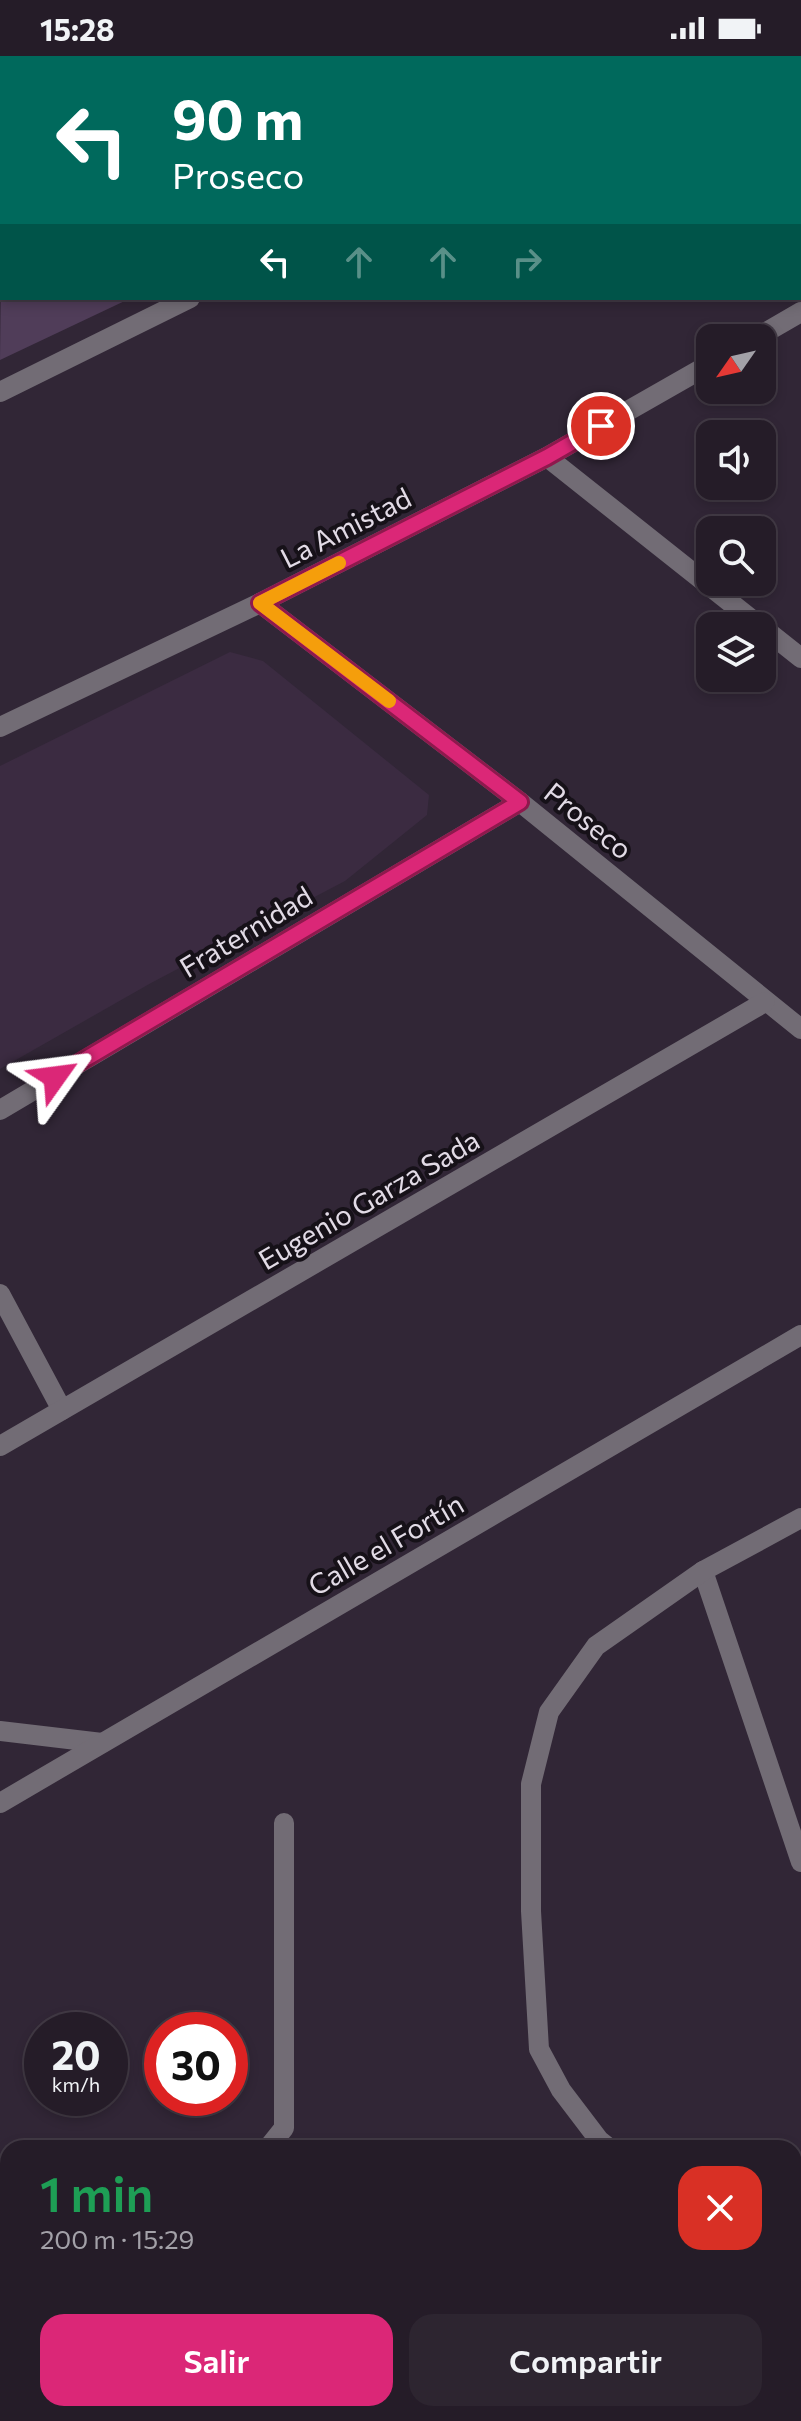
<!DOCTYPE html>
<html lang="es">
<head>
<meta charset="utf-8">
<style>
	body { margin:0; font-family:Commissioner,sans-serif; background:#2d2530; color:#f1f3f6; height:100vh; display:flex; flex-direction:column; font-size:30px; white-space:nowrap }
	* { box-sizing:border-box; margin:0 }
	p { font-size:26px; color:#a3a1a8 }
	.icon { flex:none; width:44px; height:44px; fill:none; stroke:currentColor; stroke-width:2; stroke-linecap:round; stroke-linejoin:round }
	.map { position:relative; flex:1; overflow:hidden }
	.panel { position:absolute; left:0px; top:2084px; width:802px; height:282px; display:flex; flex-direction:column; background:#251c28; border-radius:24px 24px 0 0; box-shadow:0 4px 12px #0003,0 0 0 2px #423a45 }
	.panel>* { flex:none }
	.top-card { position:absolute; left:0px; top:0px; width:802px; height:244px; box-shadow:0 4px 12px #0003,0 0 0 2px #423a45; background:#00695c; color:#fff; overflow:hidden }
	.needle { width:52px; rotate:236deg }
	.fabs { position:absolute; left:696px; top:268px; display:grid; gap:16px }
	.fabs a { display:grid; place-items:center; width:80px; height:80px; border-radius:16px; background:#251c28; box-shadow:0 4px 12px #0003,0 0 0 2px #423a45; font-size:40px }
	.speed { position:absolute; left:24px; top:1956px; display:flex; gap:16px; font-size:40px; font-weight:700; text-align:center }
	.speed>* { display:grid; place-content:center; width:104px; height:104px; border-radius:50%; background:#251c28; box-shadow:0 4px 12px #0003,0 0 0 2px #423a45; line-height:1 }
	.speed small { font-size:20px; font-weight:400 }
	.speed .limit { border:12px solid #d22; background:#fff; color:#111 }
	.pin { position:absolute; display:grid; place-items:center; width:68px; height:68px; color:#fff; margin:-34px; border:4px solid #fff; border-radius:50%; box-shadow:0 2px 8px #0007 }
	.me { position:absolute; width:88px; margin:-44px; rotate:59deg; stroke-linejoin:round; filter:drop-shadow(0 0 6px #0008) }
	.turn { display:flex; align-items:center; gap:28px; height:168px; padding:0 40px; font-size:36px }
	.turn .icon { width:104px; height:104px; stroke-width:2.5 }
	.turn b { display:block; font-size:56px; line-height:68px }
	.lanes { display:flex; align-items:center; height:76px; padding:0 40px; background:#0003; justify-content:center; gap:40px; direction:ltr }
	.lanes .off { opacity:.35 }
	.round { display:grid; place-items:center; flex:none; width:84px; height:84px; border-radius:24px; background:#2d2530 }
	.overview { display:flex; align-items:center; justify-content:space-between; height:136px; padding:0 40px }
	h1 { font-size:48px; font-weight:600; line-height:60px; color:#1e9e55 }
	.cta { display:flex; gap:16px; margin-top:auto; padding:16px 40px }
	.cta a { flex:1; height:92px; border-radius:24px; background:#db2777; color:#fff; font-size:32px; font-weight:600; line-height:92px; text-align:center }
	.cta a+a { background:#2d2530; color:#f1f3f6 }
	.status { display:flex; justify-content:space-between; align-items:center; height:56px; padding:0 40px; background:#251c28; direction:ltr }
	.status svg { height:22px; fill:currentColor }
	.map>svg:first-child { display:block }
	.built { fill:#3b2b41 }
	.green { fill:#503d59 }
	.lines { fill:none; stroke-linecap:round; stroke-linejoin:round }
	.minor { stroke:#726c75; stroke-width:20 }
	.route-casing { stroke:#8e194d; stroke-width:20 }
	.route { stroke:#db2777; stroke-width:14 }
	.slow { stroke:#f59e0b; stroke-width:14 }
	.labels { text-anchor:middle; stroke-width:8; stroke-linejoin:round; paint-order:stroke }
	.street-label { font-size:28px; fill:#e2dbe6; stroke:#161118 }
</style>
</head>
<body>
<div class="status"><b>15:28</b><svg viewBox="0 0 49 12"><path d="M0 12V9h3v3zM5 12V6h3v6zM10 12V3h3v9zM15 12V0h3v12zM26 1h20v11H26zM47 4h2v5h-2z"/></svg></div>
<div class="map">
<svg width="801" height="2365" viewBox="0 0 801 2365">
	<rect width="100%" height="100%" fill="#312636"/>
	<path class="built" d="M230,596l33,9 166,134 -2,20 -82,66 -194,102 -151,86v-303z"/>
	<path class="green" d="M2,129v113h129l-131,62z"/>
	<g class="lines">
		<g class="minor">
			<path d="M271,0l1,2"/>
			<path d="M486,0l2,2"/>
			<path d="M567,0l3,2"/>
			<path d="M174,2l4,-2"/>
			<path d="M0,87l2,-1"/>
			<path d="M800,176h1"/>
			<path d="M756,282l45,-26"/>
			<path d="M0,336l190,-94"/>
			<path d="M547,401l213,169"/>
			<path d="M260,547l260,199 281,227"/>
			<path d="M762,571l39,31"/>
			<path d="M0,671l260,-124 287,-146 163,-93"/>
			<path d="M0,1054l520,-308"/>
			<path d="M0,1238l62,116"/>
			<path d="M0,1390l765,-444"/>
			<path d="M703,1515l98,291"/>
			<path d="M0,1675l102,12"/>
			<path d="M0,1747l801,-468"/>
			<path d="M268,2092l16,-20v-305"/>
			<path d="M609,2092l-10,-8 -38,-50 -22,-41 -8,-138v-127l18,-72 47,-66 107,-75 98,-53"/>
			<path d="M0,2130l8,40"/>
			<path d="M794,2236l7,5"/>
			<path d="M0,2268l8,-5"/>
			<path d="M112,2358l8,7"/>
			<path d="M558,2358l9,7"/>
		</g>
	</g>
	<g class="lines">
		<g class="route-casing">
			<path id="route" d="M55,1021l465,-275 -260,-199 287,-146 54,-31"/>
		</g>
		<use href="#route" class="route"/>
		<path class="slow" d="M339,507l-79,40 129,98"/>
	</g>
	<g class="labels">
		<g class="street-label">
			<text transform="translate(346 472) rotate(-27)" y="10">La Amistad</text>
			<text transform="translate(588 765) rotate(39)" y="10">Proseco</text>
			<text transform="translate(246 876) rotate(-31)" y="10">Fraternidad</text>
			<text transform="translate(369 1144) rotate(-30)" y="10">Eugenio Garza Sada</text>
			<text transform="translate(386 1489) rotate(-30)" y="10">Calle el Fortín</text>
		</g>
	</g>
</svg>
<div class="fabs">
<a><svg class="needle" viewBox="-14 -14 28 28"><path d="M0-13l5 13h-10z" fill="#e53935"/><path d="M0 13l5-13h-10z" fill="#a3a1a8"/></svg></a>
<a><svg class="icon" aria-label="sound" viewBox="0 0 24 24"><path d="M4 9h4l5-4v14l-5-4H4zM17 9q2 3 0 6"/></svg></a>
<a><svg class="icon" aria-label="search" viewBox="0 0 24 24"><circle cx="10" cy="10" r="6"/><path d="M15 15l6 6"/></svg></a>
<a><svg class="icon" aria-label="layers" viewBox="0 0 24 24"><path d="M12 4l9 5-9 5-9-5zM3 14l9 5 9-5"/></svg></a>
</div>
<div class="speed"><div>20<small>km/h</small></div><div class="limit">30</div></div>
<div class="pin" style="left:601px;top:370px;background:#d93025"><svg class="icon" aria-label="arrive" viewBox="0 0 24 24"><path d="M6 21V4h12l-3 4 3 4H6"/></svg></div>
<svg class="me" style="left:55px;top:1021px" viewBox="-20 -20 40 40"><path d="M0-17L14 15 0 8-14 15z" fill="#db2777" stroke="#fff" stroke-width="4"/></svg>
<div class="top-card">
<div class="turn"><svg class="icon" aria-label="left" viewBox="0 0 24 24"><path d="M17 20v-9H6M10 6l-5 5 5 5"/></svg><div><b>90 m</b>Proseco</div></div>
<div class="lanes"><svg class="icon" aria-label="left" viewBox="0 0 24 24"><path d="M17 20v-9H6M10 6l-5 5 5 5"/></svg><svg class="icon off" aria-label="ahead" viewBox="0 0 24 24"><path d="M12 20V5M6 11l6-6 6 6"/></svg><svg class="icon off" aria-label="ahead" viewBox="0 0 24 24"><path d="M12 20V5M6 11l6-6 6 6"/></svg><svg class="icon off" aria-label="right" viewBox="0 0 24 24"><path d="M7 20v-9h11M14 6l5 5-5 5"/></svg></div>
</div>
<section class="panel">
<div class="overview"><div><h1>1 min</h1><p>200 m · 15:29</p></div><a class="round" style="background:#d93025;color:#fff"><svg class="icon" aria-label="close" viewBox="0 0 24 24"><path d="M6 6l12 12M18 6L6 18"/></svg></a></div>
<div class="cta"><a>Salir</a><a>Compartir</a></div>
</section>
</div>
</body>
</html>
